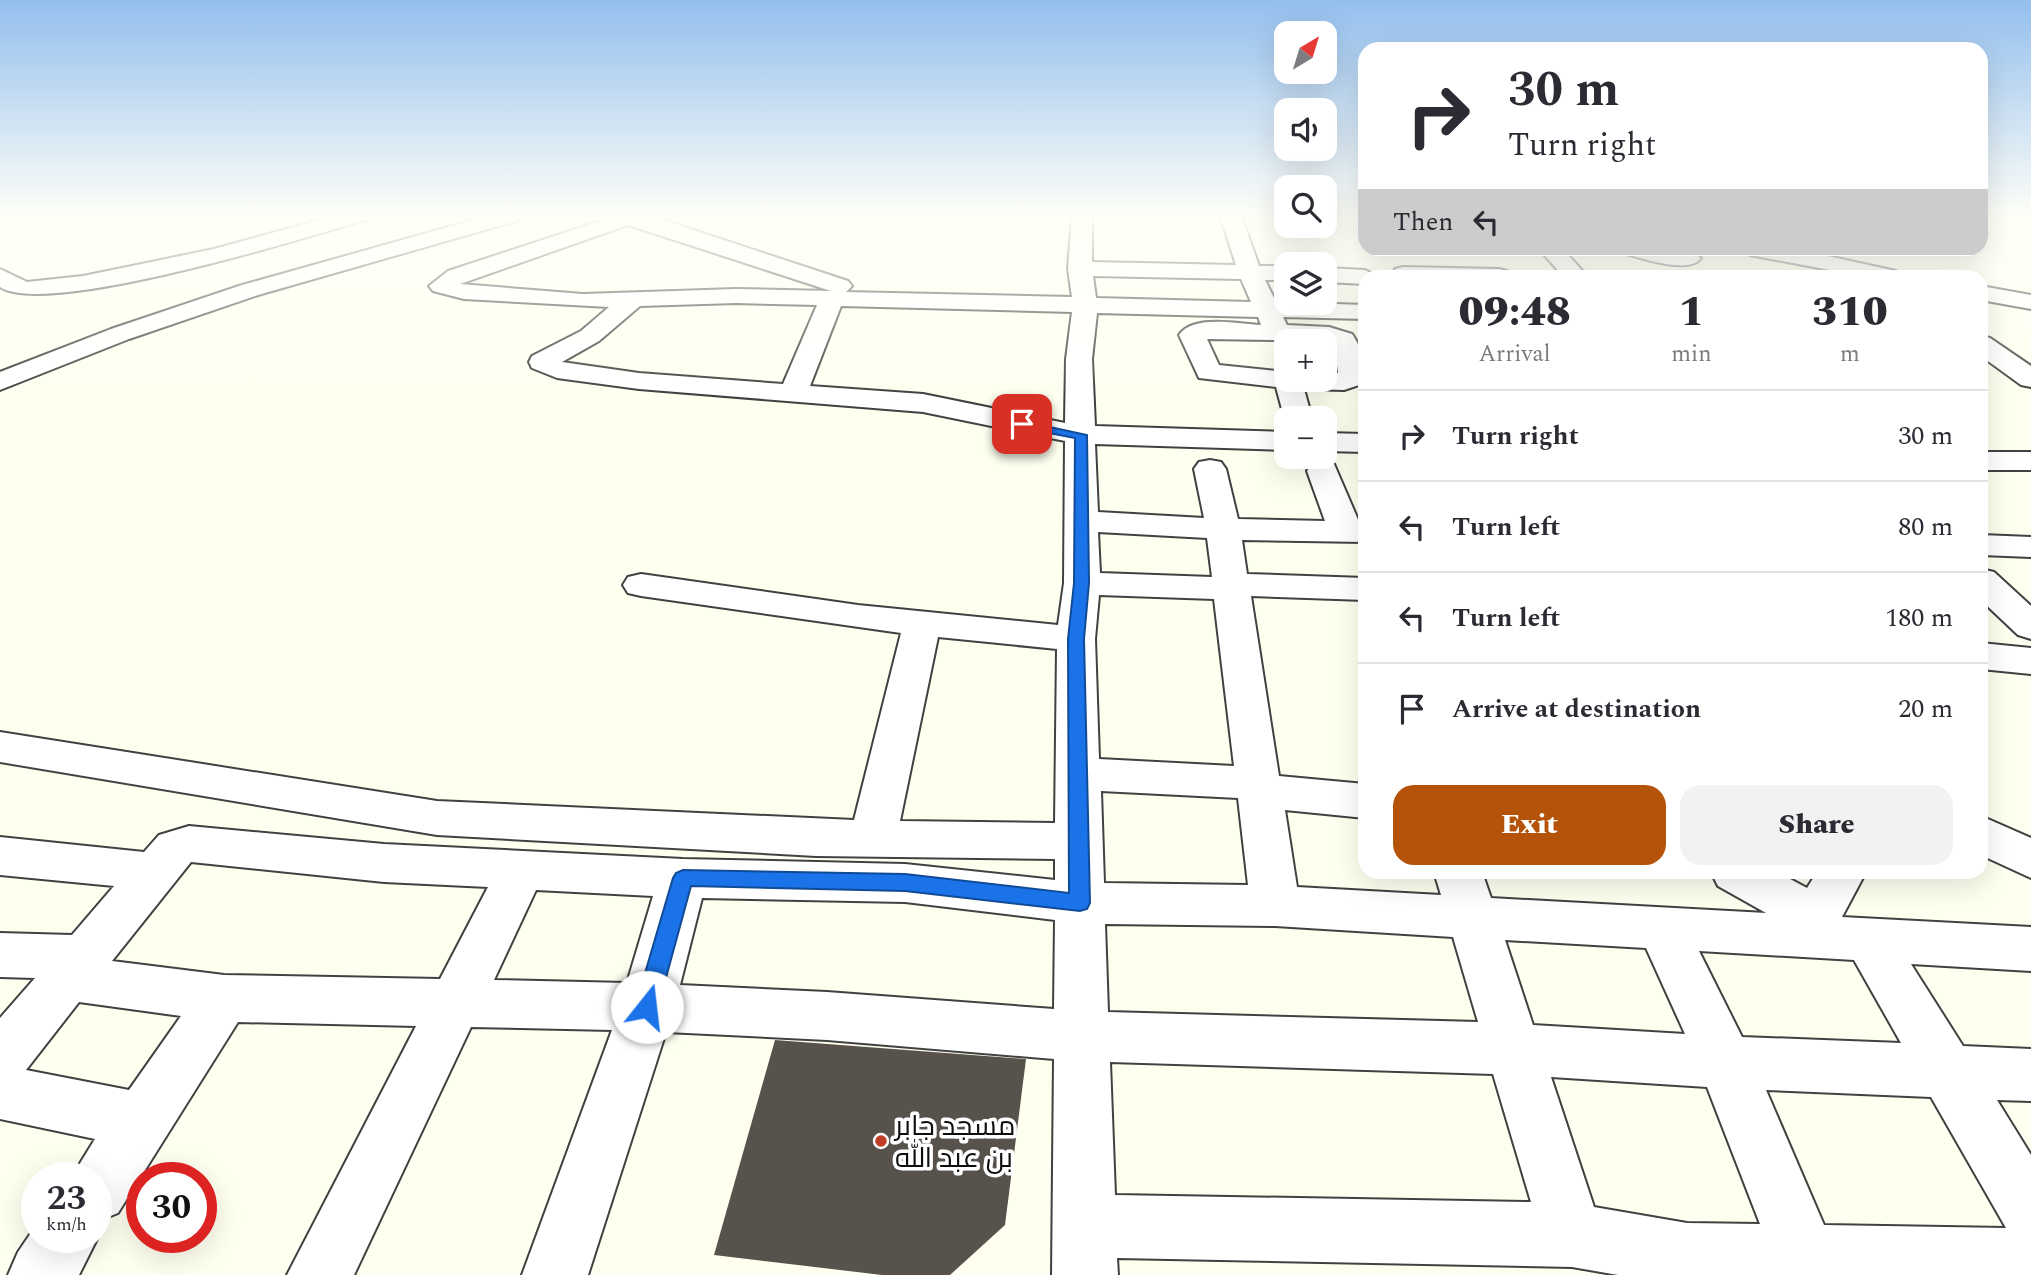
<!DOCTYPE html>
<html lang="en">
<head>
<meta charset="utf-8">
<style>
	body { margin:0; font-family:Spectral,Cairo,serif; background:#f2f2f3; color:#2b2b33; height:100vh; display:flex; flex-direction:column; font-size:26px; white-space:nowrap }
	* { box-sizing:border-box; margin:0 }
	p { font-size:23px; color:#7c7c81 }
	.icon { flex:none; width:38px; height:38px; fill:none; stroke:currentColor; stroke-width:2; stroke-linecap:round; stroke-linejoin:round }
	.map { position:relative; flex:1; overflow:hidden }
	.sheet { position:absolute; left:1358px; top:270px; width:630px; height:609px; display:flex; flex-direction:column; background:#fff; border-radius:21px; box-shadow:0 7px 28px #0002 }
	.sheet>* { flex:none }
	.top-card { position:absolute; left:1358px; top:42px; width:630px; height:214px; border-radius:21px; box-shadow:0 7px 28px #0002; background:#fff; color:#2b2b33; overflow:hidden }
	.needle { width:46px; rotate:38deg }
	.tools { position:absolute; left:1274px; top:21px; display:grid; gap:14px }
	.tools a { display:grid; place-items:center; width:63px; height:63px; border-radius:14px; background:#fff; box-shadow:0 7px 28px #0002; font-size:35px }
	.speed { position:absolute; left:21px; top:1162px; display:flex; gap:14px; font-size:35px; font-weight:700; text-align:center }
	.speed>* { display:grid; place-content:center; width:91px; height:91px; border-radius:50%; background:#fff; box-shadow:0 7px 28px #0002; line-height:1 }
	.speed small { font-size:18px; font-weight:400 }
	.speed .limit { border:10px solid #d22; background:#fff; color:#111 }
	.pin { position:absolute; display:grid; place-items:center; width:60px; height:60px; color:#fff; margin:-30px; border-radius:14px; box-shadow:0 4px 10px #0006 }
	.me { position:absolute; width:77px; margin:-38px; rotate:16deg; stroke-linejoin:round; filter:drop-shadow(0 0 5px #0008) }
	.turn { display:flex; align-items:center; gap:24px; height:147px; padding:0 35px; font-size:32px }
	.turn .icon { width:91px; height:91px; stroke-width:2.5 }
	.turn b { display:block; font-size:49px; line-height:60px }
	.then { display:flex; align-items:center; height:66px; padding:0 35px; background:#0003; gap:14px; font-size:26px }
	.eta { display:flex; justify-content:space-evenly; align-items:center; height:119px; text-align:center }
	.eta b { font-size:42px; font-weight:800; line-height:49px }
	.primary-button { display:flex; gap:14px; margin-top:auto; padding:14px 35px }
	.primary-button a { flex:1; height:80px; border-radius:21px; background:#b45309; color:#fff; font-size:28px; font-weight:800; line-height:80px; text-align:center }
	.primary-button a+a { background:#f2f2f3; color:#2b2b33 }
	ul { padding:0; list-style:none }
	li { display:flex; align-items:center; gap:21px; height:91px; padding:0 35px; border-top:2px solid #e1e1e2 }
	li div { flex:1 }
	li b { display:block; font-size:26px }
	li em { font-style:normal }
	.map>svg:first-child { display:block }
	.building { fill:#57524b }
	.lines { fill:none; stroke-linecap:round; stroke-linejoin:round }
	.minor-casing { stroke:#414141; stroke-width:4 }
	.minor { fill:#fff; fill-rule:evenodd }
	.route { fill:#1a73e8; stroke:#114b97; stroke-width:2 }
	.poi-dot { fill:#bf3e25; stroke:#fff; stroke-width:2.5 }
	.labels { text-anchor:middle; stroke-width:7; stroke-linejoin:round; paint-order:stroke }
	.near-poi-label { font-size:28px; fill:#0e0e0e; stroke:#fff; text-anchor:start }
</style>
</head>
<body>
<div class="map">
<svg width="2031" height="1275" viewBox="0 0 2031 1275">
	<rect width="100%" height="100%" fill="#fffff0"/>
	<path class="building" d="M775,1040l251,19 -21,166 -55,50h-68l-168,-20z"/>
	<g class="lines">
		<g class="minor-casing">
			<g id="minor">
				<path d="M337,215h35l-3,4c-61,18 -323,99 -369,68v-18l27,13 56,-6 131,-27z"/>
				<path d="M491,215h35l-3,4 -265,76 -129,44 -129,51v-18l111,-43 131,-44z"/>
				<path d="M608,215h40l200,66 4,5 -6,6 226,5 -4,-28 4,-54h20v47l144,3 -16,-50h21l18,51h27v14h-21l11,22 89,3v14l-82,-2 4,8 42,2 23,7c9,13 19,36 10,50l-18,6 -40,-1 8,29h-26v6l-10,-37 -77,-9 -20,-43c14,-21 60,-11 82,-10l-3,-8 -161,-4 -5,46 3,67 191,6v18l-191,-6 3,68 106,6 -10,-49 5,-7 11,-2 11,2 5,7 12,50 87,2 -18,-50 5,-7 11,-2 11,2 25,58h6v20l-123,-2 5,34 118,4v22l-114,-4 28,180 86,8v34l-80,-8 12,77 144,8 -7,-23h48l9,26 275,15 -48,-27 -7,-14h66l30,16 10,-16h49l-24,45 189,10v44l-120,-7 52,82 68,3v52l-34,-1 34,55v120h-413l-46,-8 -455,-9 1,17h-66l2,-216 -227,-19 -161,-8 -78,243h-66l90,-245 -141,-3 -117,248h-67l129,-249 -178,-4 -120,191 -22,9v-44h-25l24,-39 -95,-20v-101l35,-40 -35,-1v-44l72,2 42,-49 -114,-11v-38l144,15 15,-17 30,-9 195,18 299,15 222,5 150,16v-21l-239,-3 -379,-21 -437,-73v-30l437,69 417,19 47,-187 -260,-37 -13,-3 -5,-8 5,-8 13,-3 217,31 200,20 6,-42 1,-142 -142,-29 -284,-23 -82,-11 -25,-10 -3,-6 3,-6 49,-25 28,-24 -145,-8 -31,-8 -4,-5 19,-15 161,-53zM628,225l203,66 -95,-2 -153,5 -123,-10zM1093,276l148,3 10,23 -155,-4zM736,303l81,2 -34,79 -144,-11 -77,-11 37,-21 41,-35zM841,306l231,6 -6,47 -1,64 -142,-29 -113,-8zM1207,339l118,2 10,8 3,24h-13v7h-39v-8l-67,-7zM1098,532l109,6 5,39 -112,-4zM1099,595l115,4 20,167 -135,-7 -4,-120zM938,637l119,12 -2,174 -155,-2zM1101,791l137,7 10,87 -144,-2zM191,862l193,20 104,5 -48,92 -216,-4 -112,-14zM536,890l117,6 -26,87 -133,-3zM702,898l203,4 150,18 -1,89 -227,-17 -147,-7zM1105,924l170,2 178,11 25,85 -370,-10zM1505,940l141,8 39,86 -152,-9zM1699,951l155,9 47,83 -159,-6zM79,1002l102,14 -52,74 -103,-20zM1110,1062l383,12 38,128 -416,-7zM1551,1077l156,10 53,137 -73,-1 -93,-16zM1766,1090l165,7 75,131 -182,-3z"/>
				<path d="M1538,248h24l25,28h-24z"/>
				<path d="M1620,248l70,3 11,7c-11,17 -61,0 -78,-5z"/>
				<path d="M1739,248h52l105,23 4,5h-39l-111,-21z"/>
				<path d="M1403,267l96,2 8,2 4,5h-118l2,-7z"/>
				<path d="M1325,268l40,2 11,6h-11v8l-40,-2z"/>
				<path d="M1981,286l50,9v14l-50,-9z"/>
				<path d="M1981,336l9,2 41,28v21l-10,-2 -40,-29z"/>
				<path d="M1325,433l40,1v18l-40,-1z"/>
				<rect x="1981" y="452" width="50" height="18"/>
				<path d="M1981,535l50,2v20l-50,-2z"/>
				<path d="M1981,569l13,3 37,34v33l-13,-4 -37,-35z"/>
				<path d="M1981,643l50,5v26l-50,-5z"/>
				<path d="M1981,816l50,22v40l-50,-23z"/>
				<path d="M37,1224v13h59v-4l2,4 -19,38h-71l10,-23z"/>
			</g>
		</g>
		<use href="#minor" class="minor"/>
	</g>
	<linearGradient id="sky" x2="0" y2="1"><stop stop-color="#93bfee"/><stop offset="0.55" stop-color="#fffff8"/><stop offset="1" stop-color="#fffff8" stop-opacity="0"/></linearGradient>
	<rect width="2031" height="394" fill="url(#sky)"/>
	<path class="route" d="M1022,421l65,14 2,148 -5,56 6,264 -3,6 -7,2 -175,-20 -214,-5 -33,121 -3,7 -8,3 -8,-3 -4,-7 38,-129 3,-5 7,-3 222,4 164,19 -1,-254 6,-56 1,-145 -57,-11v-5z"/>
	<circle class="poi-dot" cx="881" cy="1141" r="7"/>
	<g class="labels">
		<g class="near-poi-label">
			<text x="895" y="1135">مسجد جابر<tspan x="895" dy="32">بن عبد الله</tspan></text>
		</g>
	</g>
</svg>
<div class="tools">
<a><svg class="needle" viewBox="-14 -14 28 28"><path d="M0-13l5 13h-10z" fill="#e53935"/><path d="M0 13l5-13h-10z" fill="#7c7c81"/></svg></a>
<a><svg class="icon" aria-label="sound" viewBox="0 0 24 24"><path d="M4 9h4l5-4v14l-5-4H4zM17 9q2 3 0 6"/></svg></a>
<a><svg class="icon" aria-label="search" viewBox="0 0 24 24"><circle cx="10" cy="10" r="6"/><path d="M15 15l6 6"/></svg></a>
<a><svg class="icon" aria-label="layers" viewBox="0 0 24 24"><path d="M12 4l9 5-9 5-9-5zM3 14l9 5 9-5"/></svg></a>
<a>+</a>
<a>−</a>
</div>
<div class="speed"><div>23<small>km/h</small></div><div class="limit">30</div></div>
<div class="pin" style="left:1022px;top:424px;background:#d93025"><svg class="icon" aria-label="arrive" viewBox="0 0 24 24"><path d="M6 21V4h12l-3 4 3 4H6"/></svg></div>
<svg class="me" style="left:647px;top:1007px" viewBox="-20 -20 40 40"><circle r="19" fill="#fff"/><path d="M0-13L10 11 0 6-10 11z" fill="#1a73e8"/></svg>
<div class="top-card">
<div class="turn"><svg class="icon" aria-label="right" viewBox="0 0 24 24"><path d="M7 20v-9h11M14 6l5 5-5 5"/></svg><div><b>30 m</b>Turn right</div></div>
<div class="then">Then<svg class="icon" aria-label="left" viewBox="0 0 24 24"><path d="M17 20v-9H6M10 6l-5 5 5 5"/></svg></div>
</div>
<section class="sheet">
<div class="eta">
<div><b>09:48</b><p>Arrival</p></div>
<div><b>1</b><p>min</p></div>
<div><b>310</b><p>m</p></div>
</div>
<ul>
<li><svg class="icon" aria-label="right" viewBox="0 0 24 24"><path d="M7 20v-9h11M14 6l5 5-5 5"/></svg><div><b>Turn right</b></div><em>30 m</em></li>
<li><svg class="icon" aria-label="left" viewBox="0 0 24 24"><path d="M17 20v-9H6M10 6l-5 5 5 5"/></svg><div><b>Turn left</b></div><em>80 m</em></li>
<li><svg class="icon" aria-label="left" viewBox="0 0 24 24"><path d="M17 20v-9H6M10 6l-5 5 5 5"/></svg><div><b>Turn left</b></div><em>180 m</em></li>
<li><svg class="icon" aria-label="arrive" viewBox="0 0 24 24"><path d="M6 21V4h12l-3 4 3 4H6"/></svg><div><b>Arrive at destination</b></div><em>20 m</em></li>
</ul>
<div class="primary-button"><a>Exit</a><a>Share</a></div>
</section>
</div>
</body>
</html>
